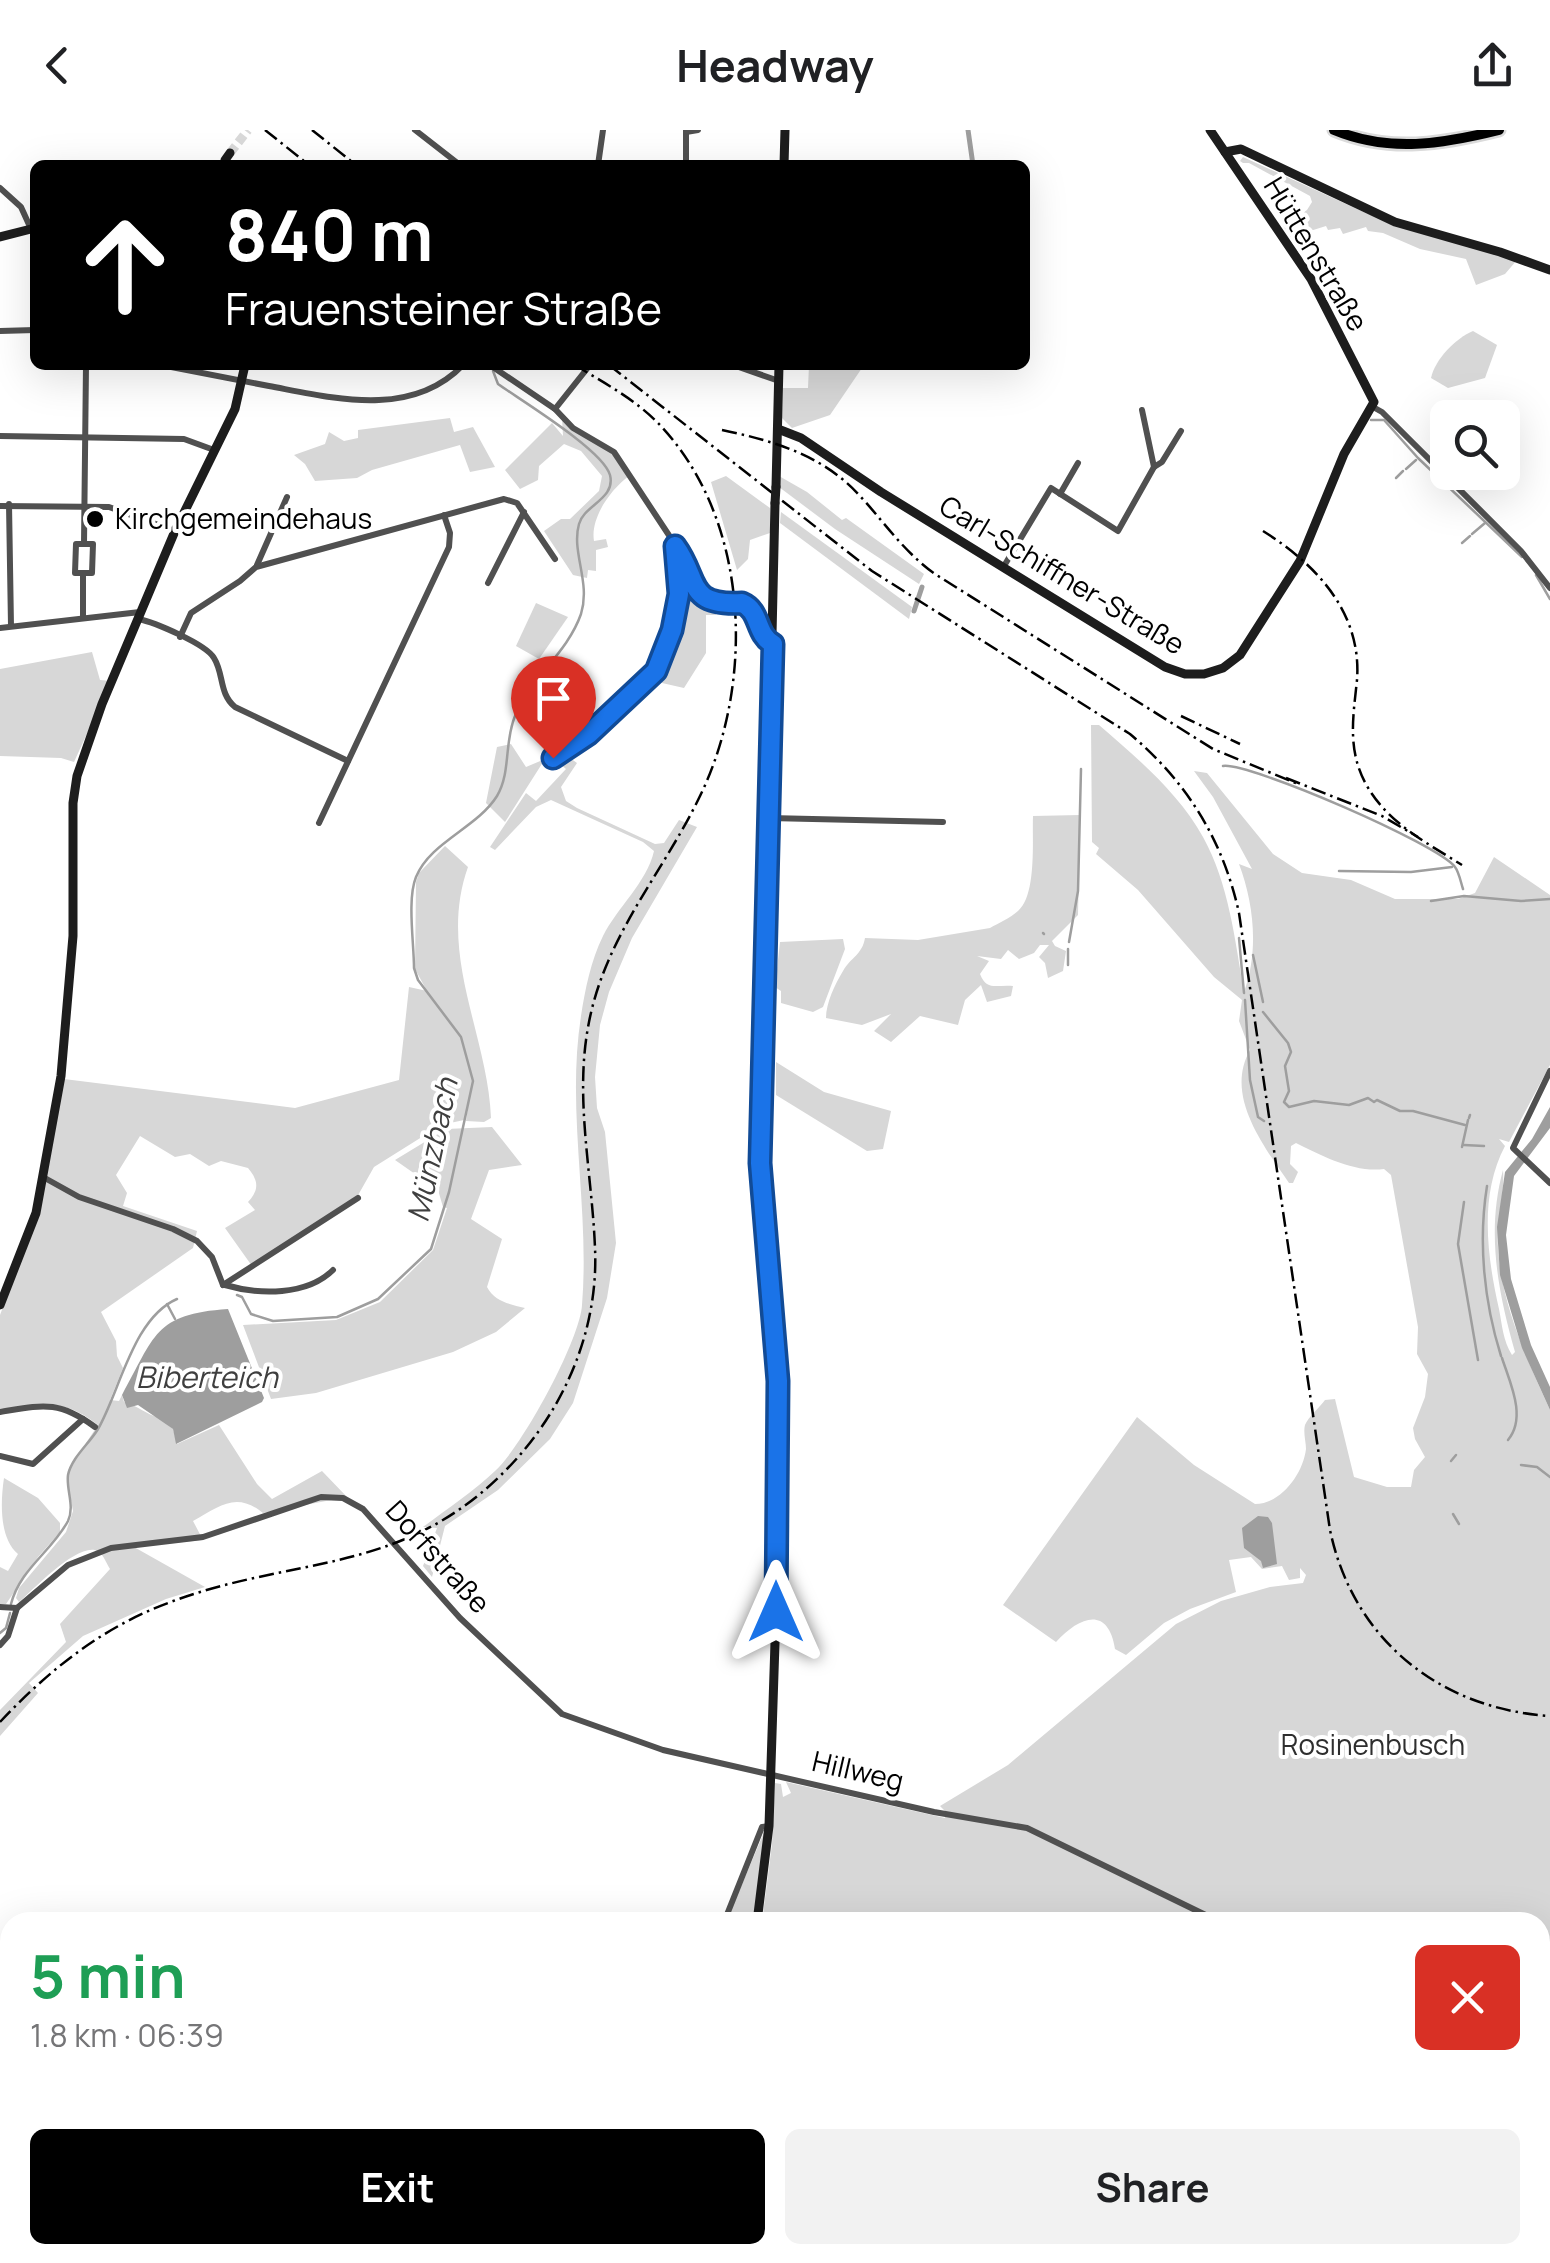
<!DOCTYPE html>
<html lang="en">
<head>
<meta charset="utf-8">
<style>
	body { margin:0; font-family:Manrope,sans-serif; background:#f2f2f2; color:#202124; height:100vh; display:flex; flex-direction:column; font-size:38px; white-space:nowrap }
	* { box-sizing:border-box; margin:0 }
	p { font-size:32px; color:#757577 }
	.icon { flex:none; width:55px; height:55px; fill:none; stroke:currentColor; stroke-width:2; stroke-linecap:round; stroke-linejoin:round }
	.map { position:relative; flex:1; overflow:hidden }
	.panel { position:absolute; left:0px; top:1782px; width:1550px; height:352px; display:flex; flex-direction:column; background:#fff; border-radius:30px 30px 0 0; box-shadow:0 10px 40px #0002 }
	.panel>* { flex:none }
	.guide { position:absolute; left:30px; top:30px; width:1000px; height:210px; border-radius:15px; box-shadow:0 10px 40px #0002; background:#000; color:#fff; overflow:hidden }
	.buttons { position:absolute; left:1430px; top:270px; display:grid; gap:20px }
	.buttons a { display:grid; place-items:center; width:90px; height:90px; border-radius:15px; background:#fff; box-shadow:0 10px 40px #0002; font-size:50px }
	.pin { position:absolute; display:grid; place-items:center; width:85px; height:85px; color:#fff; margin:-102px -42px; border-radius:50% 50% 50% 0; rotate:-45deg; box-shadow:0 0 10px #0007 }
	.pin .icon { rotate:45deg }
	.me { position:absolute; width:110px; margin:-55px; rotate:0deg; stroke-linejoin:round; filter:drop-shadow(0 0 8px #0008) }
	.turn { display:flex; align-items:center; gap:35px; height:210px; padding:0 30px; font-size:45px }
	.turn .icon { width:130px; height:130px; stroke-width:2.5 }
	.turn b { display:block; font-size:70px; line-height:85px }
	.round { display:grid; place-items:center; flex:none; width:105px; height:105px; border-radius:15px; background:#f2f2f2 }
	.summary { display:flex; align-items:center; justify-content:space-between; height:170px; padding:0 30px }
	h1 { font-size:60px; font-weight:700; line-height:75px; color:#1e9e55 }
	.cta { display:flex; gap:20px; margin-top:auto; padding:20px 30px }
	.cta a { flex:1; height:115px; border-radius:15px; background:#000; color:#fff; font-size:40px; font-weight:700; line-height:115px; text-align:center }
	.cta a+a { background:#f2f2f2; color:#202124 }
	header { display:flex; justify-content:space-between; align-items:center; height:130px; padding:0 30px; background:#fff; font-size:45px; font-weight:700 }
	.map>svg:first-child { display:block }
	.green { fill:#d7d7d7 }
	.water { fill:#9e9e9e }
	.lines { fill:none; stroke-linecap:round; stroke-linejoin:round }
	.stream { stroke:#9e9e9e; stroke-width:2.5 }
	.canal { stroke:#9e9e9e; stroke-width:5 }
	.secondary-tunnel { stroke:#d9d9d9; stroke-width:9; stroke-dasharray:9 4.5; stroke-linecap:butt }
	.primary-casing { stroke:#dbdbdb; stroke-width:15 }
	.street { stroke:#505050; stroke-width:6 }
	.secondary { stroke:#1d1d1d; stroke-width:9 }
	.primary { stroke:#000; stroke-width:10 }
	.rail { stroke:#000; stroke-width:2.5; stroke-dasharray:15 5 2.5 5; stroke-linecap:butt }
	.secondary-bridge { stroke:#1d1d1d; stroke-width:9 }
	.route-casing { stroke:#114b97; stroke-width:25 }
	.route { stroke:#1a73e8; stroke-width:18 }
	.poi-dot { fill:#000; stroke:#fff; stroke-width:4 }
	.labels { text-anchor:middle; stroke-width:8; stroke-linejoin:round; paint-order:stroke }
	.street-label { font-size:28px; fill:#000; stroke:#fff }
	.poi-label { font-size:28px; fill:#000; stroke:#fff; text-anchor:start }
	.park-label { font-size:28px; fill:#2e2e2e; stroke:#fff }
	.water-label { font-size:30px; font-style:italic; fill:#3f3f3f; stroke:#fff }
</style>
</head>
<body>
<header><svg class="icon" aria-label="back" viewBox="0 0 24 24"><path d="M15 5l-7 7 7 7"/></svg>Headway<svg class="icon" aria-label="share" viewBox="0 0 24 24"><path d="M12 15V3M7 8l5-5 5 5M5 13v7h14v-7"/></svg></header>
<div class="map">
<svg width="1550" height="2133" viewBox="0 0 1550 2133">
	<rect width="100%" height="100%" fill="#fff"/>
	<g class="green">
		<path d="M1243,27l125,57 149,46 -12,14 -29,11 -10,-26 -46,-10 -37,-16 -15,-2 -2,-4 -23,7 -3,-6 -12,2 -2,-4 -35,11 -8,-11 24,-16 5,-8 -2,-6 -61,-33h-6l-3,-2z"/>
		<path d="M1473,201l24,14 -12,33 -37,10 -17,-10c4,-19 25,-40 42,-47z"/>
		<path d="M809,235h55l-34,50 -38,13 -10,-10 1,-30h25z"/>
		<path d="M450,288l4,14 19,-5 22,40 -25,5 -10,-27 -88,25 -15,8 -42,3 -10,-17 -11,-9 31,-11 4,-12 15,9 14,-3v-8z"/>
		<path d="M562,288l43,27 24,31c-18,13 -39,42 -35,65l12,-2 2,8 -12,3v21l-8,-1 -1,8 -14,-3 -29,-44 17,-12h9l29,-28 3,-15 -21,-25 -17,-7 -25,22 -1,14 -18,9 -15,-19 47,-47 11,13z"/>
		<path d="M726,346l44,32v25l-20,7 -2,19 -11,11 -26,-88z"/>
		<path d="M779,346l28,16 35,28 4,-2 78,56 -5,10 -84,-55 -56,-42z"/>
		<path d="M781,382l131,95 -3,12 -129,-96z"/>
		<path d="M682,466l28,4 6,15h-10v38l-22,35 -22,-5z"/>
		<path d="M536,473l32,14 -29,42 -23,-13z"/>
		<path d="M92,522l8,28 11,1 -37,81 -13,-4 -61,-2v-87z"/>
		<path d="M1091,595h8c38,33 79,67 104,112 26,47 32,103 41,155 15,-41 10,-88 -5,-128l13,5 -39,-72 -19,-26 13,2 66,81 29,19 49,7 44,19h63l17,-6 19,-36 56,38v170l-41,77 -10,-3 6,7c-26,49 -18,110 -6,163 3,15 4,32 13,46l3,-3c-17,-60 -29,-120 -12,-182 2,24 -7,52 -5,77 3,57 29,112 52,163v616h-10v-104h-778l10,-78 3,-61 6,1 2,13 8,-4 -5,-11 159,36v-7l-5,-5 68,-41 168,-141 45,-23 49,-14 33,-4 3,-8 -6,-7v10l-11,2 -7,-14 -20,3 -11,-12 -22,3 7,32 -46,17 -26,14 -38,32 -11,-6c-7,-44 -36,-32 -59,-7l-53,-37 134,-188 57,48 61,39c26,0 48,-30 51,-55 0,-7 -3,-17 -1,-24 3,-8 15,-18 20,-25l10,-1 19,78 33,10h24l3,-17 11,-13 -10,-18 -2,-11 12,-31 3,-23 -11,-20 1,-27 -27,-152 -7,-6c-29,4 -62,-13 -88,-26l-5,3 -1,18 8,8 -5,11h-4c-25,-37 -65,-87 -39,-133l-11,-29 3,-21 -28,-23 -76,-87 -42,-36 3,-6 -7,-6z"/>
		<path d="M511,614l15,23 19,-8 -40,63 -19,-19 11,-56z"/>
		<path d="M563,623l14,10 -16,24 5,14 11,7 78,36 9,-1 15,-23 18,7 -65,111 -23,54 -9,33 -5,52 2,31 8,24 11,111 -9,55 -34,105 -23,36 -52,51 -53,36 -13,51 -9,-11 14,-38 -14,-1c24,-18 50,-35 72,-56 27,-24 85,-131 87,-166 8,-97 -16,-193 -1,-289 4,-26 10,-56 22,-80 14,-28 44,-54 51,-85l-11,-9 -92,-42 -15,7 -41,43 -5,-3 36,-54 10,8 30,-32 -12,-10z"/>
		<path d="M1080,685l-2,100 -26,26 3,5 11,5 -3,20 -15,7 -3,-15 -6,-6 10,-12h-9l-6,8 -15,6 -11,-9 -7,9 -24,-3 12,5 -9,13c7,18 18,10 33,12l-2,10 -24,6 -6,-17 -16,15 -7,25 -38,-9 -29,26 -17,-11 17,-17 -29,11 -36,-7c0,-15 9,-34 17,-47 8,-14 19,-16 22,-33l53,2 72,-12c9,-5 20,-10 28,-17 19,-16 14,-71 15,-95z"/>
		<path d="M445,716l23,21c-31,87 20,168 23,251l-7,4 -18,-1 3,-21 -5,20 -23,5 -67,42 -17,30 -105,69 -27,-38 30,-18 -7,-8c11,-12 11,-21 0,-34l-27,-7 -12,5 -19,-12 -15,3 -35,-21 -24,39 11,18 -4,13 74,25 -4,17 -92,64 15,29 1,15 6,12 -13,32 9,1 3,-6 2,7c13,3 24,14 35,15l14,12 4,15 42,-19 38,59 15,15 50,-28 25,26 -84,16c-27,-22 -43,-7 -70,8l10,19 -69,7 71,40 -39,12 -83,37 -54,47 9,10 -38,43v-26l66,-68 -6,-18 50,-55c-4,-6 -7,-17 -15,-19 -21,-4 -61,39 -76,52l-3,-4 3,-10 47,-56 7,-21 -6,-32 1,-9 30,-45c-35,-28 -57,-21 -98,-16v-94l41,-109 23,-127 231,29 104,-28 10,-93 18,4 -12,-22 1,-87 3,-9z"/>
		<path d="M843,809l2,10 -22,58 -10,5 -32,-9v-12l-6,-4 5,-45z"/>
		<path d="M776,932l48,30 67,19 -8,38 -16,2 -91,-56z"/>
		<path d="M492,997l30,38 -33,5 -18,49 31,20 -15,48c8,15 23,17 38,21l-29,24 -43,20 -137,41 -45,6 -28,-74 93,-5 44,-18 53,-52 14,-42 -4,-1 -5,-17 -43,-30 51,-31z"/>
		<path d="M4,1348l34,20 22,25v9l-22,25 -32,47h-6v-37l8,4 10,-17c-18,-15 -18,-49 -14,-76z"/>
		<path d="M765,1700l-10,92h-29z"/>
		<path d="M428,2125h68l6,4 3,-4h89l7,8h-158z"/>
		<path d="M1260,2125h134l7,8h-183z"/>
	</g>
	<g class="water">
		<path d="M1550,977v21l-36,48 -8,59 5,44 20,66 19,42v23l-28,-62 -22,-73 -3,-48 8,-55 27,-33z"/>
		<path d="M228,1179l36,89 -2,4 -86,42 -3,-15 -35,-24 -11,3 -5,-13c33,-59 32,-81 106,-86z"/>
		<path d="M1258,1386l10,1 4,6 5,41 -14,4 -2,-7 -17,-13 -2,-20z"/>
	</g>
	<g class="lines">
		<g class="stream">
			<path d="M1371,290h13l34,38 104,99"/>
			<path d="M1406,339l10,-9"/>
			<path d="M1396,348l7,-7"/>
			<path d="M1472,404l13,-11"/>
			<path d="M1462,413l8,-7"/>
			<path d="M1536,445l14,24"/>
			<path d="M1223,636c26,-4 215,78 232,101 4,5 6,16 8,22"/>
			<path d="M1339,741l72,1 41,-5"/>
			<path d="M1431,771l33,-5 57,5 29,-2"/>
			<path d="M1043,803l1,1"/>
			<path d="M1239,808l5,55"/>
			<path d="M1069,812l9,-51 3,-122"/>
			<path d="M1253,825l10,47"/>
			<path d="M1068,835v-16"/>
			<path d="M1245,870l5,80 8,37 6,4"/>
			<path d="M1263,882l25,31 3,9 -6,14 4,25 -5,11 5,5 25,-6 35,4 19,-7 6,4 3,-2 23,11h13l52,14"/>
			<path d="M1469,988l1,-3"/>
			<path d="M1464,1015l20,1"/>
			<path d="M1462,1017l6,-27"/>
			<path d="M1487,1056c-9,56 -3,116 14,170"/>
			<path d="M1464,1072l-6,42 20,116"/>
			<path d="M237,1165l5,2 9,17 22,7 64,-4 41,-18 53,-50 18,-57 24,-111 -12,-44 -43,-57 -4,-12c0,-25 -7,-69 2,-91 14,-35 61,-49 81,-81 14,-23 7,-54 18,-80 15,-38 52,-62 66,-102 10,-32 -10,-62 -2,-90 5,-19 37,-25 31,-49 -7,-25 -88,-74 -112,-91l-5,-13"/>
			<path d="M167,1174l8,15"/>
			<path d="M1502,1228c8,25 25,59 6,82"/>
			<path d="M1451,1331l5,-6"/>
			<path d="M1521,1335l16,2 13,10"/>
			<path d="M1453,1384l6,10"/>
			<path d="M11,1474c9,-35 41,-53 57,-83 7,-15 -2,-31 0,-46 4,-18 21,-31 30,-46 22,-38 35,-111 79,-130"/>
			<path d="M0,1503l6,-5 4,-15"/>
			<path d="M1416,2125l7,8"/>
		</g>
		<g class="canal">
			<path d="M968,0l5,35"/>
			<path d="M914,481l8,-24"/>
		</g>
		<path class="secondary-tunnel" d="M230,23l18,-23"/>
		<g class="primary-casing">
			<path id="primary" d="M1334,0c55,23 109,14 165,0"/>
		</g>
		<g class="street">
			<path d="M415,0l45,35"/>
			<path d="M686,0v35"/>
			<path d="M686,2l12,-2"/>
			<path d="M598,35l5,-35"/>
			<path d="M0,58l21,19 10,22"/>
			<path d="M0,201l35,-1"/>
			<path d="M161,235c36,7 72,14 108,21 64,12 142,33 194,-21"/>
			<path d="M490,235l65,44 18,19 41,24 68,103 15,36 22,13 28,1c12,10 10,30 25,38"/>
			<path d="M733,235l46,16"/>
			<path d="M1373,277l9,5 139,139 29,37"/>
			<path d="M555,279l35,-44"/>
			<path d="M1142,280l12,57"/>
			<path d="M0,306l184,3 30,11"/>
			<path d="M1060,364l18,-31"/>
			<path d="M9,374l2,122"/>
			<path d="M0,376l109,1 66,24"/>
			<path d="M84,414l2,-179"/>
			<path d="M257,435l30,-68"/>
			<path d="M1004,436l47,-78 67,43 36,-64 8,-5 19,-31"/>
			<path d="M488,453l36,-71"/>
			<path d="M83,488v-45h-8l1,-29h17l-1,29h-9"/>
			<path d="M138,489c16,3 68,25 76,39 10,16 5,36 21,49l113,54"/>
			<path d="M0,498l140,-16"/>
			<path d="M180,507l11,-24 49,-32 16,-14 248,-68 13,4 38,56"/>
			<path d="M547,632c85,-63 145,-96 128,-215"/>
			<path d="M769,688l174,4"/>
			<path d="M319,693l130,-276 1,-14 -6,-18"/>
			<path d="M1550,941l-37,77 37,35"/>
			<path d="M43,1047l36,20 94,32 24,12 15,16 11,28"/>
			<path d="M223,1155l135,-87"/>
			<path d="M225,1155c34,10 82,11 108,-15"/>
			<path d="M0,1282c43,-7 58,-12 95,15"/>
			<path d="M0,1326l33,8 50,-45"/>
			<path d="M0,1477l17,1 51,-43 43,-17 92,-11 118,-40 22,1 20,11 97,109 102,96 101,36 271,62 93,16 193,94"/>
			<path d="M0,1515l8,-9 9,-28"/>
			<path d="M724,1792l38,-95 7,-1"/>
			<path d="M1540,1901l10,-1"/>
		</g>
		<g class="secondary">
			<path d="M1225,22l16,-3 154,73 105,30 50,18"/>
			<path d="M225,30l5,-7"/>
			<path d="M784,35l1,-35"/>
			<path d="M0,107l35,-9"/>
			<path d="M778,299l23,9 80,54 284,175 20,7h19l19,-6 17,-13 60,-94 44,-107 30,-52 -63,-123 -101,-149"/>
			<path d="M776,357l3,-122"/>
			<path d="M0,1175l36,-92 25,-137 12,-140v-133l4,-27 25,-72 73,-173 60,-122 10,-44"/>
			<path d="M757,1792l12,-96 7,-214 2,-231 -18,-218 15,-660"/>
			<path d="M785,2125l9,8"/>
		</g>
		<use href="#primary" class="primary"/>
		<g class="rail">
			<path d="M265,0l44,35"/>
			<path d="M312,0l44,35"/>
			<path d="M609,235l263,206 258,163c57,48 93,106 109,179l91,617c23,110 110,179 220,186"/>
			<path d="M722,300c52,11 101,25 138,66 25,27 44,56 75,78l278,175 85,35"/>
			<path d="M1263,401c54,34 99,82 94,149 -4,38 -10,71 10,106 21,37 60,57 95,79"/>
			<path d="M1181,586l59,28"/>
			<path d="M1286,648l96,38 36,21"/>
			<path d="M0,1592c48,-51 101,-94 168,-119 122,-47 230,-27 333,-128 60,-58 98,-142 94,-227 -3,-76 -21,-151 -6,-226 17,-87 74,-149 111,-226 56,-115 50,-279 -43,-374 -24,-24 -53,-39 -82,-57"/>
		</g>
		<path class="secondary-bridge" d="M775,373l1,-16"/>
	</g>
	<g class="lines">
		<g class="route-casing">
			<path id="route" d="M553,628l36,-24 67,-63 16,-41 7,-36 -4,-48c25,34 10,60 67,57 19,8 13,31 31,41l-13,519 18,218 -2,231"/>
		</g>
		<use href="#route" class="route"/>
	</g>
	<circle class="poi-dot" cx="95" cy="389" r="10"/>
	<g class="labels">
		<g class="street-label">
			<text transform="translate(1316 124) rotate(59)" y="10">Hüttenstraße</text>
			<text transform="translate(1062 445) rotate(31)" y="10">Carl-Schiffner-Straße</text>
			<text transform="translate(438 1427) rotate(48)" y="10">Dorfstraße</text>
			<text transform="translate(858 1641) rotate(13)" y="10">Hillweg</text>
		</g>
		<g class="poi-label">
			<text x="115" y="399">Kirchgemeindehaus</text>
		</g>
		<g class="park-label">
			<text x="1373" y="1625">Rosinenbusch</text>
		</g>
		<g class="water-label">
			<text transform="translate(433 1020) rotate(-78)" y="10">Münzbach</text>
			<text x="207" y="1258">Biberteich</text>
		</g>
	</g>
</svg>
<div class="buttons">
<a><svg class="icon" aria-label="search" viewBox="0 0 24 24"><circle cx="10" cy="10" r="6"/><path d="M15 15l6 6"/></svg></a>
</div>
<div class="pin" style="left:553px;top:628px;background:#d93025"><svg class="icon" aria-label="arrive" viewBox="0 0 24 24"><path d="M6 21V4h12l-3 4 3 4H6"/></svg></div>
<svg class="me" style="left:776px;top:1482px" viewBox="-20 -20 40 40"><path d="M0-17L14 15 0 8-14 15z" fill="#1a73e8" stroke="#fff" stroke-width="4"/></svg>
<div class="guide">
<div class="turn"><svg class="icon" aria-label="ahead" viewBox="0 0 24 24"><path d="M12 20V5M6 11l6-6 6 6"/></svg><div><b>840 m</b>Frauensteiner Straße</div></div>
</div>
<section class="panel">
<div class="summary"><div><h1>5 min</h1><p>1.8 km · 06:39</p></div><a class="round" style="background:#d93025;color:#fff"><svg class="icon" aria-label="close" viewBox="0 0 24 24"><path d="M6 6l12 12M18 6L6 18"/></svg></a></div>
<div class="cta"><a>Exit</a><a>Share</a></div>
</section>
</div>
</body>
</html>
